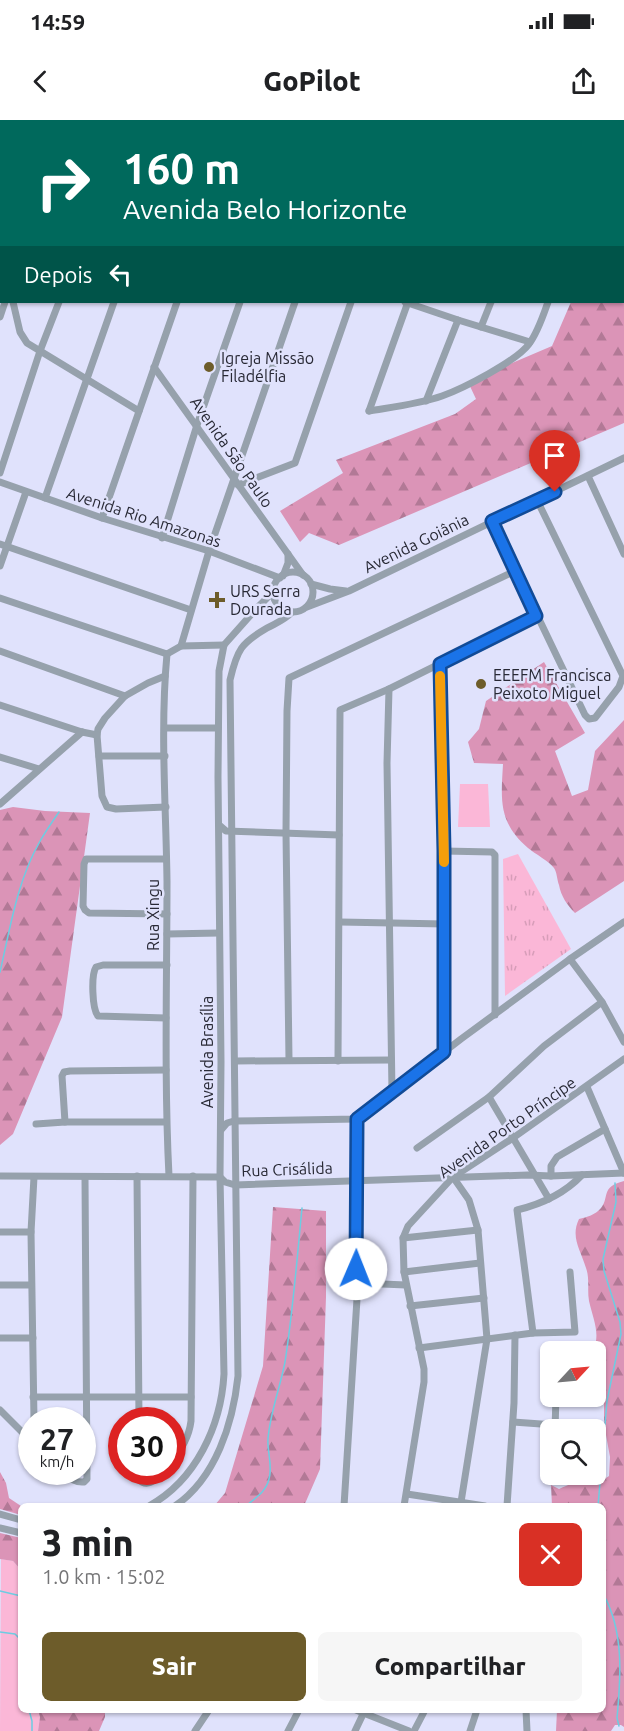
<!DOCTYPE html>
<html lang="pt">
<head>
<meta charset="utf-8">
<style>
	body { margin:0; font-family:Ubuntu,sans-serif; background:#f6f6f6; color:#202124; height:100vh; display:flex; flex-direction:column; font-size:22px; white-space:nowrap }
	* { box-sizing:border-box; margin:0 }
	p { font-size:20px; color:#757577 }
	.icon { flex:none; width:33px; height:33px; fill:none; stroke:currentColor; stroke-width:2; stroke-linecap:round; stroke-linejoin:round }
	.map { position:relative; flex:1; overflow:hidden }
	.panel { position:absolute; left:18px; top:1383px; width:588px; height:210px; display:flex; flex-direction:column; background:#fff; border-radius:9px; box-shadow:0 2px 4px #0004 }
	.panel>* { flex:none }
	.guide { position:absolute; left:0px; top:0px; width:624px; height:183px; box-shadow:0 2px 4px #0004; background:#00695c; color:#fff; overflow:hidden }
	.needle { width:39px; rotate:64deg }
	.controls { position:absolute; left:540px; top:1221px; display:grid; gap:12px }
	.controls a { display:grid; place-items:center; width:66px; height:66px; border-radius:9px; background:#fff; box-shadow:0 2px 4px #0004; font-size:30px }
	.speed { position:absolute; left:18px; top:1287px; display:flex; gap:12px; font-size:30px; font-weight:700; text-align:center }
	.speed>* { display:grid; place-content:center; width:78px; height:78px; border-radius:50%; background:#fff; box-shadow:0 2px 4px #0004; line-height:1 }
	.speed small { font-size:15px; font-weight:400 }
	.speed .limit { border:9px solid #d22; background:#fff; color:#111 }
	.pin { position:absolute; display:grid; place-items:center; width:51px; height:51px; color:#fff; margin:-62px -26px; border-radius:50% 50% 50% 0; rotate:-45deg; box-shadow:0 0 6px #0007 }
	.pin .icon { rotate:45deg }
	.me { position:absolute; width:66px; margin:-33px; rotate:1deg; stroke-linejoin:round; filter:drop-shadow(0 0 4px #0008) }
	.turn { display:flex; align-items:center; gap:21px; height:126px; padding:0 24px; font-size:27px }
	.turn .icon { width:78px; height:78px; stroke-width:2.5 }
	.turn b { display:block; font-size:42px; line-height:51px }
	.then { display:flex; align-items:center; height:57px; padding:0 24px; background:#0003; gap:12px; font-size:22px }
	.round { display:grid; place-items:center; flex:none; width:63px; height:63px; border-radius:9px; background:#f6f6f6 }
	.overview { display:flex; align-items:center; justify-content:space-between; height:102px; padding:0 24px }
	h1 { font-size:36px; font-weight:800; line-height:45px }
	.cta { display:flex; gap:12px; margin-top:auto; padding:12px 24px }
	.cta a { flex:1; height:69px; border-radius:9px; background:#6d5c2a; color:#fff; font-size:24px; font-weight:800; line-height:69px; text-align:center }
	.cta a+a { background:#f6f6f6; color:#202124 }
	.status { display:flex; justify-content:space-between; align-items:center; height:42px; padding:0 30px; background:#fff; direction:ltr }
	.status svg { height:16px; fill:currentColor }
	header { display:flex; justify-content:space-between; align-items:center; height:78px; padding:0 24px; background:#fff; font-size:27px; font-weight:800 }
	.map>svg:first-child { display:block }
	.grass { fill:#fbb7d7 }
	.forest { fill:url(#forest-firs) }
	.park { fill:url(#park-tufts) }
	.lines { fill:none; stroke-linecap:round; stroke-linejoin:round }
	.stream { stroke:#6dcde2; stroke-width:1.5 }
	.minor { stroke:#96a1ac; stroke-width:7 }
	.route-casing { stroke:#114b97; stroke-width:15 }
	.route { stroke:#1a73e8; stroke-width:10 }
	.slow { stroke:#f59e0b; stroke-width:10 }
	.poi-dot { fill:#6d5c2a; stroke:#e0e2fc; stroke-width:2 }
	.labels { text-anchor:middle; stroke-width:5; stroke-linejoin:round; paint-order:stroke }
	.poi-label { font-size:16px; fill:#282935; stroke:#e0e2fc; text-anchor:start }
	.street-label { font-size:16px; fill:#282935; stroke:#e0e2fc }
</style>
</head>
<body>
<div class="status"><b>14:59</b><svg viewBox="0 0 49 12"><path d="M0 12V9h3v3zM5 12V6h3v6zM10 12V3h3v9zM15 12V0h3v12zM26 1h20v11H26zM47 4h2v5h-2z"/></svg></div>
<header><svg class="icon" aria-label="back" viewBox="0 0 24 24"><path d="M15 5l-7 7 7 7"/></svg>GoPilot<svg class="icon" aria-label="share" viewBox="0 0 24 24"><path d="M12 15V3M7 8l5-5 5 5M5 13v7h14v-7"/></svg></header>
<div class="map">
<svg width="624" height="1611" viewBox="0 0 624 1611">
	<defs>
		<pattern id="forest-firs" width="22" height="20" patternUnits="userSpaceOnUse" patternTransform="scale(1.5)"><rect width="22" height="20" fill="#db94b7"/><path d="M5 1l3.5 6h-7zM16 11l3.5 6h-7z" fill="#b27996"/></pattern>
		<pattern id="park-tufts" width="24" height="20" patternUnits="userSpaceOnUse" patternTransform="scale(1.5)"><rect width="24" height="20" fill="#fbb7d7"/><path d="M3 7l-1-3M5 7V3M7 7l1-3M15 17l-1-3M17 17v-4M19 17l1-3" fill="none" stroke="#d79db9"/></pattern>
	</defs>
	<rect width="100%" height="100%" fill="#e0e2fc"/>
	<g class="grass">
		<path d="M460,664h28l2,43h-32z"/>
		<path d="M1,1439l12,2 8,9v140h17l2,7 -2,14h-38z"/>
	</g>
	<g class="forest">
		<path d="M623,42l1,3v258l-285,122 -30,-12 -9,9 -20,-31 63,-38 -7,-13 119,-46 21,-15 -8,-17 84,-36 19,-44h51z"/>
		<path d="M544,542l41,71 -30,18 17,45 16,-6 7,-39 29,-31v161l-49,32c-8,-8 -14,-17 -16,-28 -2,-5 -2,-13 -5,-17 -5,-7 -19,-14 -26,-20 -30,-26 -27,-48 -25,-84l-29,-1 -6,-21 11,-13 7,-28z"/>
		<path d="M13,687l32,4 45,2 -28,204 -49,117 -13,11v-335z"/>
		<path d="M624,1061v546l-3,-2h-6l-4,6h-55l1,-21h46v-204h-51l-1,-21 8,4c5,-2 10,-5 15,-6 13,-3 23,2 35,-7l1,-19 -6,-33v-19l-5,-28 -3,-5v-20l-3,-1c8,-17 0,-32 -4,-50 -2,-11 1,-22 -3,-33 -5,-17 -16,-31 -7,-49 8,-2 16,-4 22,-11 9,-11 -1,-21 23,-27z"/>
		<path d="M273,1087l53,4v86l-6,172 -16,37h-90l11,-13 38,-127z"/>
		<path d="M0,1352l6,11 3,15 12,8v9l-21,-6z"/>
		<path d="M0,1413l21,5v32l-8,-9 -13,-2z"/>
		<path d="M38,1590h67v7l-6,14h-61l2,-14z"/>
	</g>
	<path class="park" d="M518,734l53,95 -66,47 -2,-137z"/>
	<g class="lines">
		<g class="stream">
			<path d="M0,852c10,-43 17,-90 39,-129 6,-11 13,-21 20,-31"/>
			<path d="M246,1386c9,-8 20,-14 23,-27 4,-13 -2,-27 -1,-40 2,-26 12,-51 17,-77 8,-51 12,-103 17,-154"/>
			<path d="M598,1386l9,-105 14,-67 -1,-12 -16,-51 -1,-12 13,-57 -1,-19"/>
			<path d="M0,1471l21,5"/>
			<path d="M603,1474c21,36 18,82 14,124l2,8"/>
			<path d="M0,1512l15,2 4,4 2,14"/>
			<path d="M29,1590l3,11v10"/>
		</g>
		<g class="minor">
			<path d="M29,0l4,2"/>
			<path d="M258,0l5,2"/>
			<path d="M9,2v-2"/>
			<path d="M65,2l1,-2"/>
			<path d="M119,2l1,-2"/>
			<path d="M176,2l1,-2"/>
			<path d="M240,2v-2"/>
			<path d="M303,2l1,-2"/>
			<path d="M356,2l1,-2"/>
			<path d="M414,2l1,-2"/>
			<path d="M0,27l2,-5"/>
			<path d="M0,147l2,2"/>
			<path d="M13,182l7,30 7,11 112,68"/>
			<path d="M405,182l53,18 72,22"/>
			<path d="M0,197l5,-15"/>
			<path d="M481,207l10,-25"/>
			<path d="M154,247l149,208"/>
			<path d="M426,281l32,-81"/>
			<path d="M369,291c24,-4 50,-7 73,-15 20,-7 75,-35 87,-52 9,-12 14,-28 19,-42"/>
			<path d="M369,291l39,-109"/>
			<path d="M0,353l40,-122 19,-49"/>
			<path d="M588,356l36,78"/>
			<path d="M0,362l102,36 107,33 71,27"/>
			<path d="M238,365l57,-22 56,-161"/>
			<path d="M45,378l69,-196"/>
			<path d="M102,398l75,-216"/>
			<path d="M492,401l93,194 4,4 6,-1 24,-31 4,-11 -86,-176"/>
			<path d="M162,418l35,-113 43,-123"/>
			<path d="M0,424l191,66"/>
			<path d="M0,446l26,-74"/>
			<circle cx="293" cy="472" r="20"/>
			<path d="M283,456l5,-13v-9"/>
			<path d="M311,464l19,5 16,2"/>
			<path d="M0,478l167,56"/>
			<path d="M307,487l42,-16 275,-133"/>
			<path d="M181,526l28,-95 86,-249"/>
			<path d="M0,531l125,45"/>
			<path d="M167,534c-7,75 -1,152 0,227 0,99 -3,197 2,295"/>
			<path d="M167,534l14,-8 43,-1"/>
			<path d="M440,544l4,187v201"/>
			<path d="M165,556l-17,7 -23,13 -20,22 -7,11 -1,6 5,61 5,11 9,2 50,-2"/>
			<path d="M389,569l-2,74 5,329"/>
			<path d="M0,585l82,27 15,3"/>
			<path d="M165,608h53"/>
			<path d="M99,636h66"/>
			<path d="M0,637l39,12"/>
			<path d="M0,684l82,-72"/>
			<path d="M219,705l7,6 113,4"/>
			<path d="M444,731l48,1 3,3v160"/>
			<path d="M166,739h-80l-2,5 -1,42 2,4 4,3 78,1"/>
			<path d="M340,802l105,2"/>
			<path d="M167,814l52,-1"/>
			<path d="M570,839l32,43 22,40"/>
			<path d="M166,898l-68,-2c-6,-7 -7,-41 -2,-49l7,-2h64"/>
			<path d="M289,940l-3,-227 1,-122 2,-33 226,-107"/>
			<path d="M235,941l156,-1"/>
			<path d="M338,941l2,-351 49,-21 147,-73"/>
			<path d="M587,967l37,86"/>
			<path d="M489,977l60,102"/>
			<path d="M65,1002l-3,-46 2,-4 6,-1 96,-1"/>
			<path d="M36,1004l29,-2h101"/>
			<path d="M221,1010l6,-7 7,-2 123,-2 104,-80 109,-80 54,-37"/>
			<path d="M417,1028l72,-51 55,-51 58,-44"/>
			<path d="M0,1056l220,1 5,5 10,3 293,-10 23,1 73,-3"/>
			<path d="M137,1056l2,244"/>
			<path d="M551,1056v-10l6,-9 48,-28"/>
			<path d="M34,1057l-3,55 3,188"/>
			<path d="M453,1057l16,23 9,30 9,109 -26,163"/>
			<path d="M0,1112h31"/>
			<path d="M403,1118l75,-8"/>
			<path d="M404,1152l76,-9"/>
			<path d="M358,1163l48,2"/>
			<path d="M0,1165h31"/>
			<path d="M410,1186l74,-8"/>
			<path d="M533,1213l-16,-123c25,-6 47,-16 65,-35"/>
			<path d="M0,1218h33"/>
			<path d="M419,1228l114,-15 42,-1 -5,-60"/>
			<path d="M33,1277h158"/>
			<path d="M0,1290l32,32"/>
			<path d="M513,1302l42,3"/>
			<path d="M555,1310l1,-34"/>
			<path d="M172,1341c10,-13 17,-24 19,-40l2,-245"/>
			<path d="M61,1352c7,5 14,11 23,10l3,-3 -2,-302"/>
			<path d="M138,1352v7c10,10 18,0 25,-7"/>
			<path d="M407,1374l78,12"/>
			<path d="M149,1386c47,-26 72,-80 75,-132l-4,-197 1,-115 -3,-285 1,-106 5,-26 32,-36 17,-17"/>
			<path d="M175,1386c41,-28 58,-83 63,-130l-8,-696c7,-30 11,-37 37,-52 9,-5 18,-8 25,-16"/>
			<path d="M344,1386l14,-223 -2,-14 1,-150"/>
			<path d="M404,1386l20,-124v-13l-20,-97 -1,-34 5,-12 45,-49 60,-39 111,-79"/>
			<path d="M507,1386l7,-103 1,-68"/>
			<path d="M0,1394l21,6"/>
			<path d="M0,1408l21,5"/>
			<path d="M356,1590l53,21"/>
			<path d="M526,1590l1,21"/>
			<path d="M195,1611l14,-21"/>
			<path d="M288,1611l11,-21"/>
			<path d="M355,1611l10,-21"/>
			<path d="M414,1611l11,-21"/>
			<path d="M470,1611l7,-21"/>
		</g>
	</g>
	<g class="lines">
		<g class="route-casing">
			<path id="route" d="M356,1149l1,-150 87,-67v-201l-4,-187 96,-48 -44,-95 63,-29"/>
		</g>
		<use href="#route" class="route"/>
		<path class="slow" d="M440,556l4,186"/>
	</g>
	<g class="poi-dot">
		<circle cx="209" cy="247" r="6"/>
		<path d="M214 471h6v6h6v6h-6v6h-6v-6h-6v-6h6z"/>
		<circle cx="481" cy="564" r="6"/>
	</g>
	<g class="labels">
		<g class="poi-label">
			<text x="221" y="244">Igreja Missão<tspan x="221" dy="18">Filadélfia</tspan></text>
			<text x="230" y="477">URS Serra<tspan x="230" dy="18">Dourada</tspan></text>
			<text x="493" y="561">EEEFM Francisca<tspan x="493" dy="18">Peixoto Miguel</tspan></text>
		</g>
		<g class="street-label">
			<text transform="translate(232 332) rotate(55)" y="6">Avenida São Paulo</text>
			<text transform="translate(144 397) rotate(18)" y="6">Avenida Rio Amazonas</text>
			<text transform="translate(416 423) rotate(-26)" y="6">Avenida Goiânia</text>
			<text transform="translate(153 795) rotate(-90)" y="6">Rua Xingu</text>
			<text transform="translate(207 932) rotate(-90)" y="6">Avenida Brasília</text>
			<text transform="translate(507 1007) rotate(-35)" y="6">Avenida Porto Príncipe</text>
			<text transform="translate(287 1049) rotate(-2)" y="6">Rua Crisálida</text>
		</g>
	</g>
</svg>
<div class="controls">
<a><svg class="needle" viewBox="-14 -14 28 28"><path d="M0-13l5 13h-10z" fill="#e53935"/><path d="M0 13l5-13h-10z" fill="#757577"/></svg></a>
<a><svg class="icon" aria-label="search" viewBox="0 0 24 24"><circle cx="10" cy="10" r="6"/><path d="M15 15l6 6"/></svg></a>
</div>
<div class="speed"><div>27<small>km/h</small></div><div class="limit">30</div></div>
<div class="pin" style="left:555px;top:372px;background:#d93025"><svg class="icon" aria-label="arrive" viewBox="0 0 24 24"><path d="M6 21V4h12l-3 4 3 4H6"/></svg></div>
<svg class="me" style="left:356px;top:1149px" viewBox="-20 -20 40 40"><circle r="19" fill="#fff"/><path d="M0-13L10 11 0 6-10 11z" fill="#1a73e8"/></svg>
<div class="guide">
<div class="turn"><svg class="icon" aria-label="right" viewBox="0 0 24 24"><path d="M7 20v-9h11M14 6l5 5-5 5"/></svg><div><b>160 m</b>Avenida Belo Horizonte</div></div>
<div class="then">Depois<svg class="icon" aria-label="left" viewBox="0 0 24 24"><path d="M17 20v-9H6M10 6l-5 5 5 5"/></svg></div>
</div>
<section class="panel">
<div class="overview"><div><h1>3 min</h1><p>1.0 km · 15:02</p></div><a class="round" style="background:#d93025;color:#fff"><svg class="icon" aria-label="close" viewBox="0 0 24 24"><path d="M6 6l12 12M18 6L6 18"/></svg></a></div>
<div class="cta"><a>Sair</a><a>Compartilhar</a></div>
</section>
</div>
</body>
</html>
